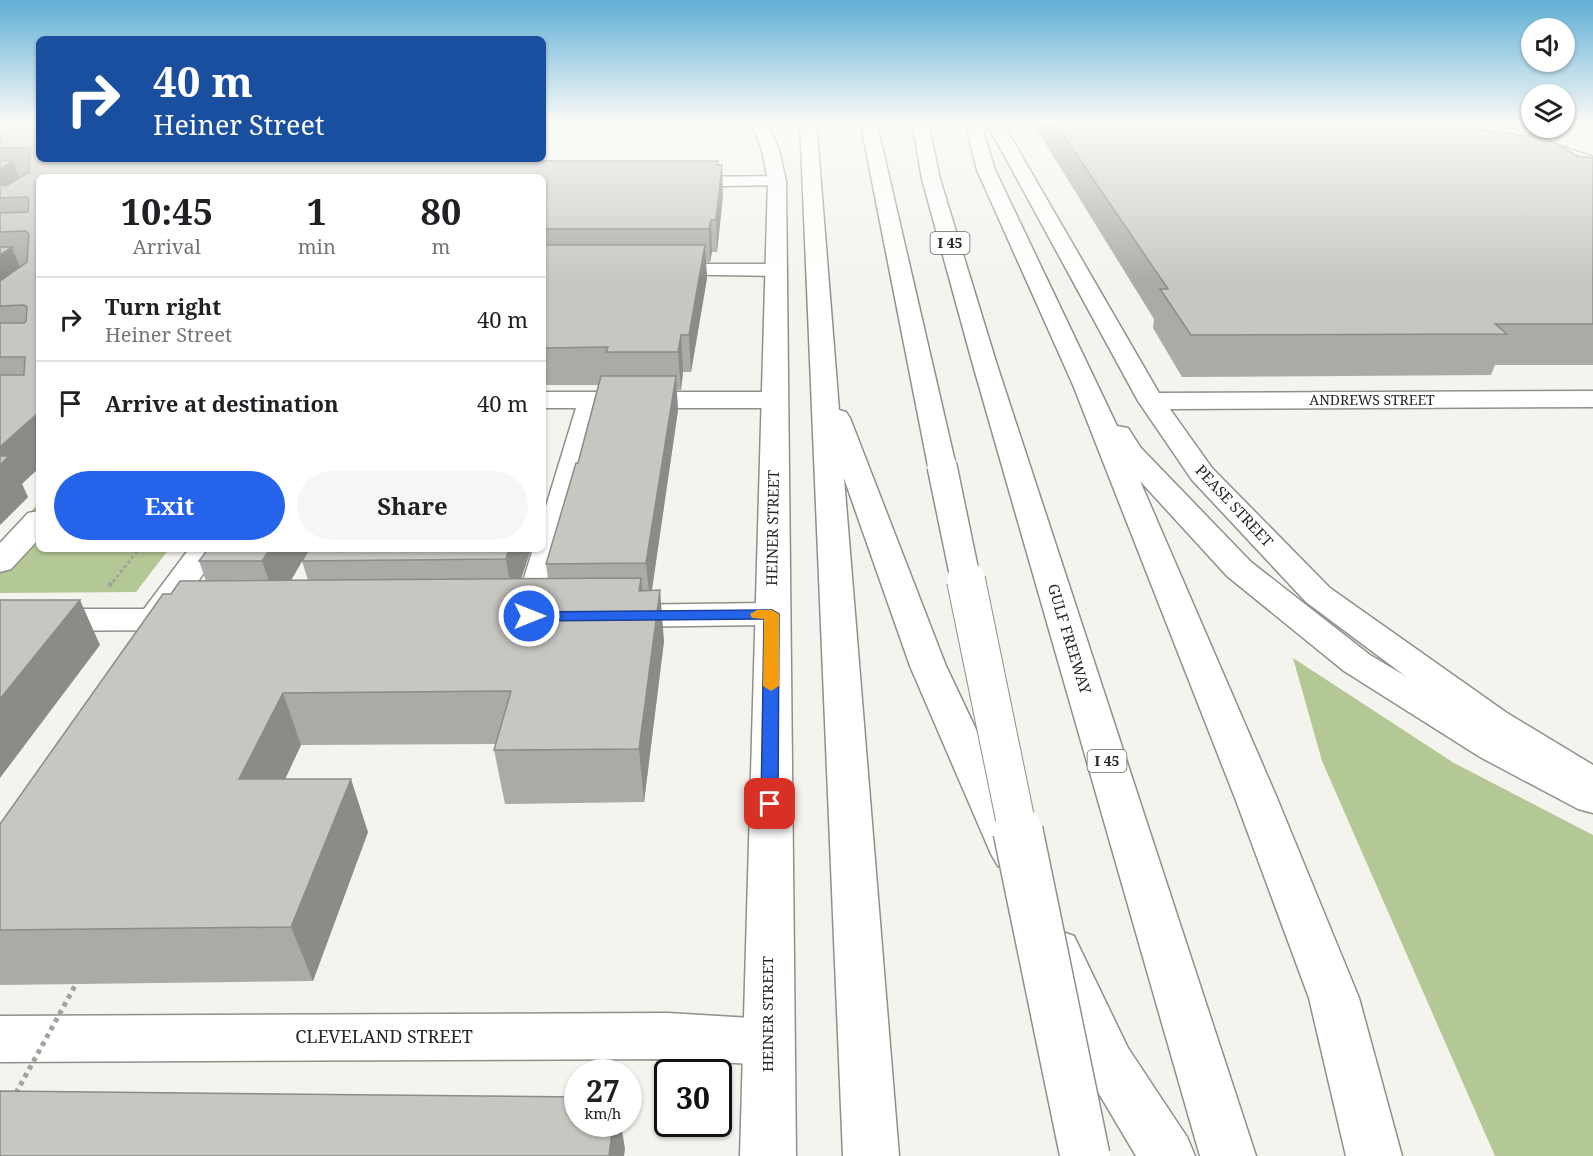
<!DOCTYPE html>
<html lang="en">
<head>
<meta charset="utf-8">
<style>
	body { margin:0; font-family:"Noto Serif",serif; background:#f6f6f6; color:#202124; height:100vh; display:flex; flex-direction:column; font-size:22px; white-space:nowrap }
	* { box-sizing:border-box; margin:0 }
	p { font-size:20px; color:#757577 }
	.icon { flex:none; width:33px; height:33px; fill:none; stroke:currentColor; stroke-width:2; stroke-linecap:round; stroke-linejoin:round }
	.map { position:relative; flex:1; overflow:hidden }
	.side { position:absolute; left:36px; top:174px; width:510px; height:378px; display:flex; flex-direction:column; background:#fff; border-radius:9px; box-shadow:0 2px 4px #0004 }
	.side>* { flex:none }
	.hud { position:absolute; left:36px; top:36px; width:510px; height:126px; border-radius:9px; box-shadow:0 2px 4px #0004; background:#1a4fa0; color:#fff; overflow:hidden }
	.controls { position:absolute; left:1521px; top:18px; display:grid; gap:12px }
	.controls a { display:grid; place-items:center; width:54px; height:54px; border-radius:50%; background:#fff; box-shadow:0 2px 4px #0004; font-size:30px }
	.speed { position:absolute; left:564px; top:1059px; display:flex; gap:12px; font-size:30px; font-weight:700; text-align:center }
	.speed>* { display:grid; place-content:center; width:78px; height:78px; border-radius:50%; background:#fff; box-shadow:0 2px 4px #0004; line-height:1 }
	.speed small { font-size:15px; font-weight:400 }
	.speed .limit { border:3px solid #111; border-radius:9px; background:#fff; color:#111 }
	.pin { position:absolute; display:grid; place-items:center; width:51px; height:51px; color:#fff; margin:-26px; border-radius:12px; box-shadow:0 3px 9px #0006 }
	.me { position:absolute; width:66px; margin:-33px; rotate:90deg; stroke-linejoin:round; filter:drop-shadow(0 0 4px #0008) }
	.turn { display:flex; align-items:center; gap:21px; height:126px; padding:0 18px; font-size:27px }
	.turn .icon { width:78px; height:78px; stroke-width:2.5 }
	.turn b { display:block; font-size:42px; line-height:51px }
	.eta { display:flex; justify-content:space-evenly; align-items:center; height:102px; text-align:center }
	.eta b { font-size:36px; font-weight:700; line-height:42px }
	.action { display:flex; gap:12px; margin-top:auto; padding:12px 18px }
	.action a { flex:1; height:69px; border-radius:36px; background:#2563eb; color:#fff; font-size:24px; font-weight:700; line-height:69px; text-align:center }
	.action a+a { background:#f6f6f6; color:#202124 }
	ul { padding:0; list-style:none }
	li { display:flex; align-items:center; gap:18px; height:84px; padding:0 18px; border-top:2px solid #e0e0e0 }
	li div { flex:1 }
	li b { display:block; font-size:22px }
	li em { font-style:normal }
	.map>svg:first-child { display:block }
	.green { fill:#b4c896 }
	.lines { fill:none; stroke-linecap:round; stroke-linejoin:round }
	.minor-casing { stroke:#918f8a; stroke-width:3 }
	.major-casing { stroke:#918f8a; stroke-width:3 }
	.highway-casing { stroke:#918f8a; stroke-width:3 }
	.path-far1 { stroke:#a4a29f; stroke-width:3; stroke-dasharray:3 3; stroke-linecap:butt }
	.path { stroke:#a4a29f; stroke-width:4.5; stroke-dasharray:4 4; stroke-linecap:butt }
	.minor { fill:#fff; fill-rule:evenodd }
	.major { fill:#fff; fill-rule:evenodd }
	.highway { fill:#fff; fill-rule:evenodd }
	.highway-bridge-far2-casing { stroke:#918f8a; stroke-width:32; stroke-linecap:butt }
	.highway-bridge-far1-casing { stroke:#918f8a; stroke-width:40; stroke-linecap:butt }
	.highway-bridge-casing { stroke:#918f8a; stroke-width:52; stroke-linecap:butt }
	.path-bridge { stroke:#a4a29f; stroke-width:5; stroke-dasharray:4.5 4.5; stroke-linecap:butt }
	.highway-bridge-far2 { stroke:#fff; stroke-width:29 }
	.highway-bridge-far1 { stroke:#fff; stroke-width:38 }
	.highway-bridge { stroke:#fff; stroke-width:49 }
	.wall { fill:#abaaa6 }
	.shaded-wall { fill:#8b8b87 }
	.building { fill:#c7c6c1; stroke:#8b8b87; stroke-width:1.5 }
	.route { fill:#2563eb; stroke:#184099; stroke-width:1.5 }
	.slow { fill:#f59e0b }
	.labels { text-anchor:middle; stroke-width:6; stroke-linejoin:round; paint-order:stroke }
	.shield { fill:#fff; stroke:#686866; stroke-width:1.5 }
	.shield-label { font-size:14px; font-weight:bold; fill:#272725 }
	.far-street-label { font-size:14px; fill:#272725; stroke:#fff }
	.street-label { font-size:15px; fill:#272725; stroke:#fff }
	.near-street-label { font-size:18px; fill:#272725; stroke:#fff }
</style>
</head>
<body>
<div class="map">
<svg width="1593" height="1156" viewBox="0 0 1593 1156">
	<rect width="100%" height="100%" fill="#f5f3ee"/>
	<g class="green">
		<path d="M39,503v46h130l-33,43 -136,1v-50z"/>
		<path d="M1293,658l161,105 139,72v321h-98l-173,-395z"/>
	</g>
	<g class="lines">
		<g class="minor-casing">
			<g id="minor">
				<path d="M985,120h16l158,273 434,-2v16l-423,2 42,59 118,120 177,125 86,52v34l-14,-4 -100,-64 -173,-129 -114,-122 -54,-79z"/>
				<path d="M472,159h16l-11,18h-18z"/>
				<path d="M777,176l6,1 3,4 -3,4 -107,2 -6,-1 -3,-4 3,-4 6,-1z"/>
				<path d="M662,264h114l7,2 4,4 -4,4 -7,2 -121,-2 -4,-4 4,-4z"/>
				<path d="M543,392h231l9,2 4,6 -4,6 -9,2h-171l-57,208 -5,7 -12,4 -12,-4 -5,-7 21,-67h10v-33l33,-108h-33z"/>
				<path d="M39,511v28l-28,30 -11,3v-29l28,-30z"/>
				<path d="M189,549h32l-42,59 23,3 5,8 -5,8 -12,3 -190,1v-22h144z"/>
				<path d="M772,603l12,4 5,7 -5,7 -12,4 -155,2 -12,-4 -5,-7 5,-7 12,-4z"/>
				<path d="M668,1013l99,6 18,7 7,16 -7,16 -18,7 -99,-6 -668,3v-46z"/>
			</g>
		</g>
		<g class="major-casing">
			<g id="major">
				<path d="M750,120h16l13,30 7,31 10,975h-56l28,-975 -6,-31z"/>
				<path d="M1462,120h23l108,37v11l-128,-45z"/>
			</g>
		</g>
		<g class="highway-casing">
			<g id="highway">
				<path d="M800,120h16l23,290 7,2 4,6 96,248 89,188 -7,12 -15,5 -15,-5 -7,-12 -81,-188 -66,-188 55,678h-56z"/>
				<path d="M860,120h16l80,346 -4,6 -10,3 -10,-3 -4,-6z"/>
				<path d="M914,120h16l-1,7 11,52 57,186 259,791h-56l-227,-791 -51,-186 -9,-52z"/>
				<path d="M970,120h16l-2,14 11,36 122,256 11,2 13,20 110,114 119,93 138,82 85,43v33l-15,-4 -98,-52 -136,-86 -117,-95 -87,-95 137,317 82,200 43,158h-56l-37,-158 -74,-200 -162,-413 -96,-215 -9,-36z"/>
				<path d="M1057,930l17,6 54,112 59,89 8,19h-59l-44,-74 -59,-132 7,-14z"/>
			</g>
		</g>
		<path class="path-far1" d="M113,582l26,-33"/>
		<path class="path" d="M109,586l5,-6"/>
		<use href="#minor" class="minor"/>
		<use href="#major" class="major"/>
		<use href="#highway" class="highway"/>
		<g class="highway-bridge-far2-casing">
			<path id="highway-bridge-far2" d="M942,466l24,116"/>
		</g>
		<g class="highway-bridge-far1-casing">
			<path id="highway-bridge-far1" d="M966,580l52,253"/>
		</g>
		<g class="highway-bridge-casing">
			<path id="highway-bridge" d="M1018,831l67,325"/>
		</g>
		<path class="path-bridge" d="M16,1093l60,-109"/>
		<use href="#highway-bridge-far2" class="highway-bridge-far2"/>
		<use href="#highway-bridge-far1" class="highway-bridge-far1"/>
		<use href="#highway-bridge" class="highway-bridge"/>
	</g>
	<g class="wall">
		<path d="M0,120h39v39h257l-2,2 424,4 5,30 -6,57h-5l-2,10h-4l1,16 -16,94h-8l-2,18h-5l2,20 -26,180 12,51 -20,161 -139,2 -11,-54 2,-6 -195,1 -16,34 83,53 -55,149 -313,4v-161l171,-230 35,-13 -7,-20 110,-12 -18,31h17l-6,-19 229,-12 -10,30h27l-2,-15 32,-101 21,-78h-56v-208h-504l-17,307 6,13 -28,28z"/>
		<path d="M1032,120h429l15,9 102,27 15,2v207h-98l-4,10 -309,2 -29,-49 1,-9 -122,-197z"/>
	</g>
	<g class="shaded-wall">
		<path d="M258,159h16l5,17 -23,-15z"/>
		<path d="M13,161l11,29 -24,8v-29z"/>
		<path d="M722,165l1,30 -6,57 -1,-32z"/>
		<path d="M711,220l1,32 -2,10 -1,-33z"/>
		<path d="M705,245l2,33 -16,94 -2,-37z"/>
		<path d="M12,247l13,33 -25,19v-44z"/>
		<path d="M681,335l2,37 -2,18 -3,-38z"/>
		<path d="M676,376l2,34 -28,192 -4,-39z"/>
		<path d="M39,412v56l-17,16 6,13 -28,28v-78z"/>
		<path d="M543,482l3,18 -3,8z"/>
		<path d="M270,549h39l-32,56 -15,-44z"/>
		<path d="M509,549h22l-18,54 -7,-44z"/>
		<path d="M641,578l5,50 -7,-37z"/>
		<path d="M660,590l4,51 -20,161 -5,-53z"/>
		<path d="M80,600l20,45 -100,133v-79z"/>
		<path d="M283,693l18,52 -41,88 -21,-54z"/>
		<path d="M351,779l17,53 -55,149 -22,-54z"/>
		<path d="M613,1124h8l4,25 -1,7h-15z"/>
	</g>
	<g class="building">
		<path d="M0,120h39v39h219l-2,2h462l-1,4h5l-6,55h-5l-2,9h-166v-52h-504v235l-39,35v-72h24l1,-18h-25v-34h24l2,-2 1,-14 -3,-2 -24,1v-25l27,-19 2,-28 -3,-3 -26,1v-19l28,-1 1,-13 -2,-2 -27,1v-13l6,1 23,-14 1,-24h-30z"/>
		<path d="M1053,120h408l15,9 72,10 30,17 15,2v166h-98l12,10 -316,1 -31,-46h8z"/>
		<path d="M0,161h13l-13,8z"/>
		<path d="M543,245h162l-16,90h-8l-3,17h-72l2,-5 -65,1z"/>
		<path d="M0,247h12l-12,8z"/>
		<path d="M601,376h75l-30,187 -100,1 30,-101h2z"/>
		<path d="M0,456h9l-9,9z"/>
		<path d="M208,549h62l-8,12h-63z"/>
		<path d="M309,549h200l-3,10 -204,2z"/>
		<path d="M641,578l-2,13 21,-1 -21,159 -145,1 17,-59 -228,2 -44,86h112l-60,148 -291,3v-106l163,-230h8l9,-13z"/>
		<path d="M0,600h80l-80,99z"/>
		<path d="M0,1091l578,6v27h35l-4,32h-609z"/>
	</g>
	<linearGradient id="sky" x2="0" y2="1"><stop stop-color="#60afd6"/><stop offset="0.43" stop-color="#fafaf7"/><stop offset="1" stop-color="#fafaf7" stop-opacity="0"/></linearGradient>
	<rect width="1593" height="282" fill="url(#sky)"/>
	<path class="route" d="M772,610l7,4 -1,190 -2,5 -6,2 -6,-2 -3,-5 3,-185 -235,2 -7,-5 7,-4z"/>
	<path class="slow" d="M757,610h15l7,4v72l-8,5 -8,-5 1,-67 -12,-1 -2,-4z"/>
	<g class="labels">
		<g class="shield">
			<rect x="930.5" y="232" width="39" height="22" rx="4.5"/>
			<rect x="1087.5" y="750" width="39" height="22" rx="4.5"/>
		</g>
		<g class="shield-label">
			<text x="950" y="248">I 45</text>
			<text x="1107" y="766">I 45</text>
		</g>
		<g class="far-street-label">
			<text x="1372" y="405">ANDREWS STREET</text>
		</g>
		<g class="street-label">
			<text transform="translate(1234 506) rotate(47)" y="5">PEASE STREET</text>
			<text transform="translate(773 528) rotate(-89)" y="5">HEINER STREET</text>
			<text transform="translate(1069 639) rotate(73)" y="5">GULF FREEWAY</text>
			<text transform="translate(768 1014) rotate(-90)" y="5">HEINER STREET</text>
		</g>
		<g class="near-street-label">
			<text x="384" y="1043">CLEVELAND STREET</text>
		</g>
	</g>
</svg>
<div class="controls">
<a><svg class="icon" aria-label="sound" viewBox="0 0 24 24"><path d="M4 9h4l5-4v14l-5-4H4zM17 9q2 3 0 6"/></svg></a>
<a><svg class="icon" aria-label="layers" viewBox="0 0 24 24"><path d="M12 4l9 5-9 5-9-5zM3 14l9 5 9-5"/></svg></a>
</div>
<div class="speed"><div>27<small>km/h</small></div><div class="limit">30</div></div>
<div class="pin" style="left:770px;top:804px;background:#d93025"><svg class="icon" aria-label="arrive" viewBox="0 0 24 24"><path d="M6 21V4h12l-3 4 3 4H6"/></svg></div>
<svg class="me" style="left:529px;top:616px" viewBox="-20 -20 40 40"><circle r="17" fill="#2563eb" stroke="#fff" stroke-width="3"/><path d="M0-11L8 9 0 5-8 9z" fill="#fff"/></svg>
<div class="hud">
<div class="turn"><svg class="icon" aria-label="right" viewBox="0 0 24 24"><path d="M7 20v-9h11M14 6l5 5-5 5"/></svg><div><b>40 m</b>Heiner Street</div></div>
</div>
<section class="side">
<div class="eta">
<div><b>10:45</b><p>Arrival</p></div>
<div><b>1</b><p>min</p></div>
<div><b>80</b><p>m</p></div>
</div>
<ul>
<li><svg class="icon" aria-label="right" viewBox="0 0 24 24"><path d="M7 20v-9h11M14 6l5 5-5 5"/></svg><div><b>Turn right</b><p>Heiner Street</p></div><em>40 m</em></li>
<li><svg class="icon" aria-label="arrive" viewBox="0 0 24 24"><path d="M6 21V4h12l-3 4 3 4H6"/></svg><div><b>Arrive at destination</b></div><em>40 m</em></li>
</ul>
<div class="action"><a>Exit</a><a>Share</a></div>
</section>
</div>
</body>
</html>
